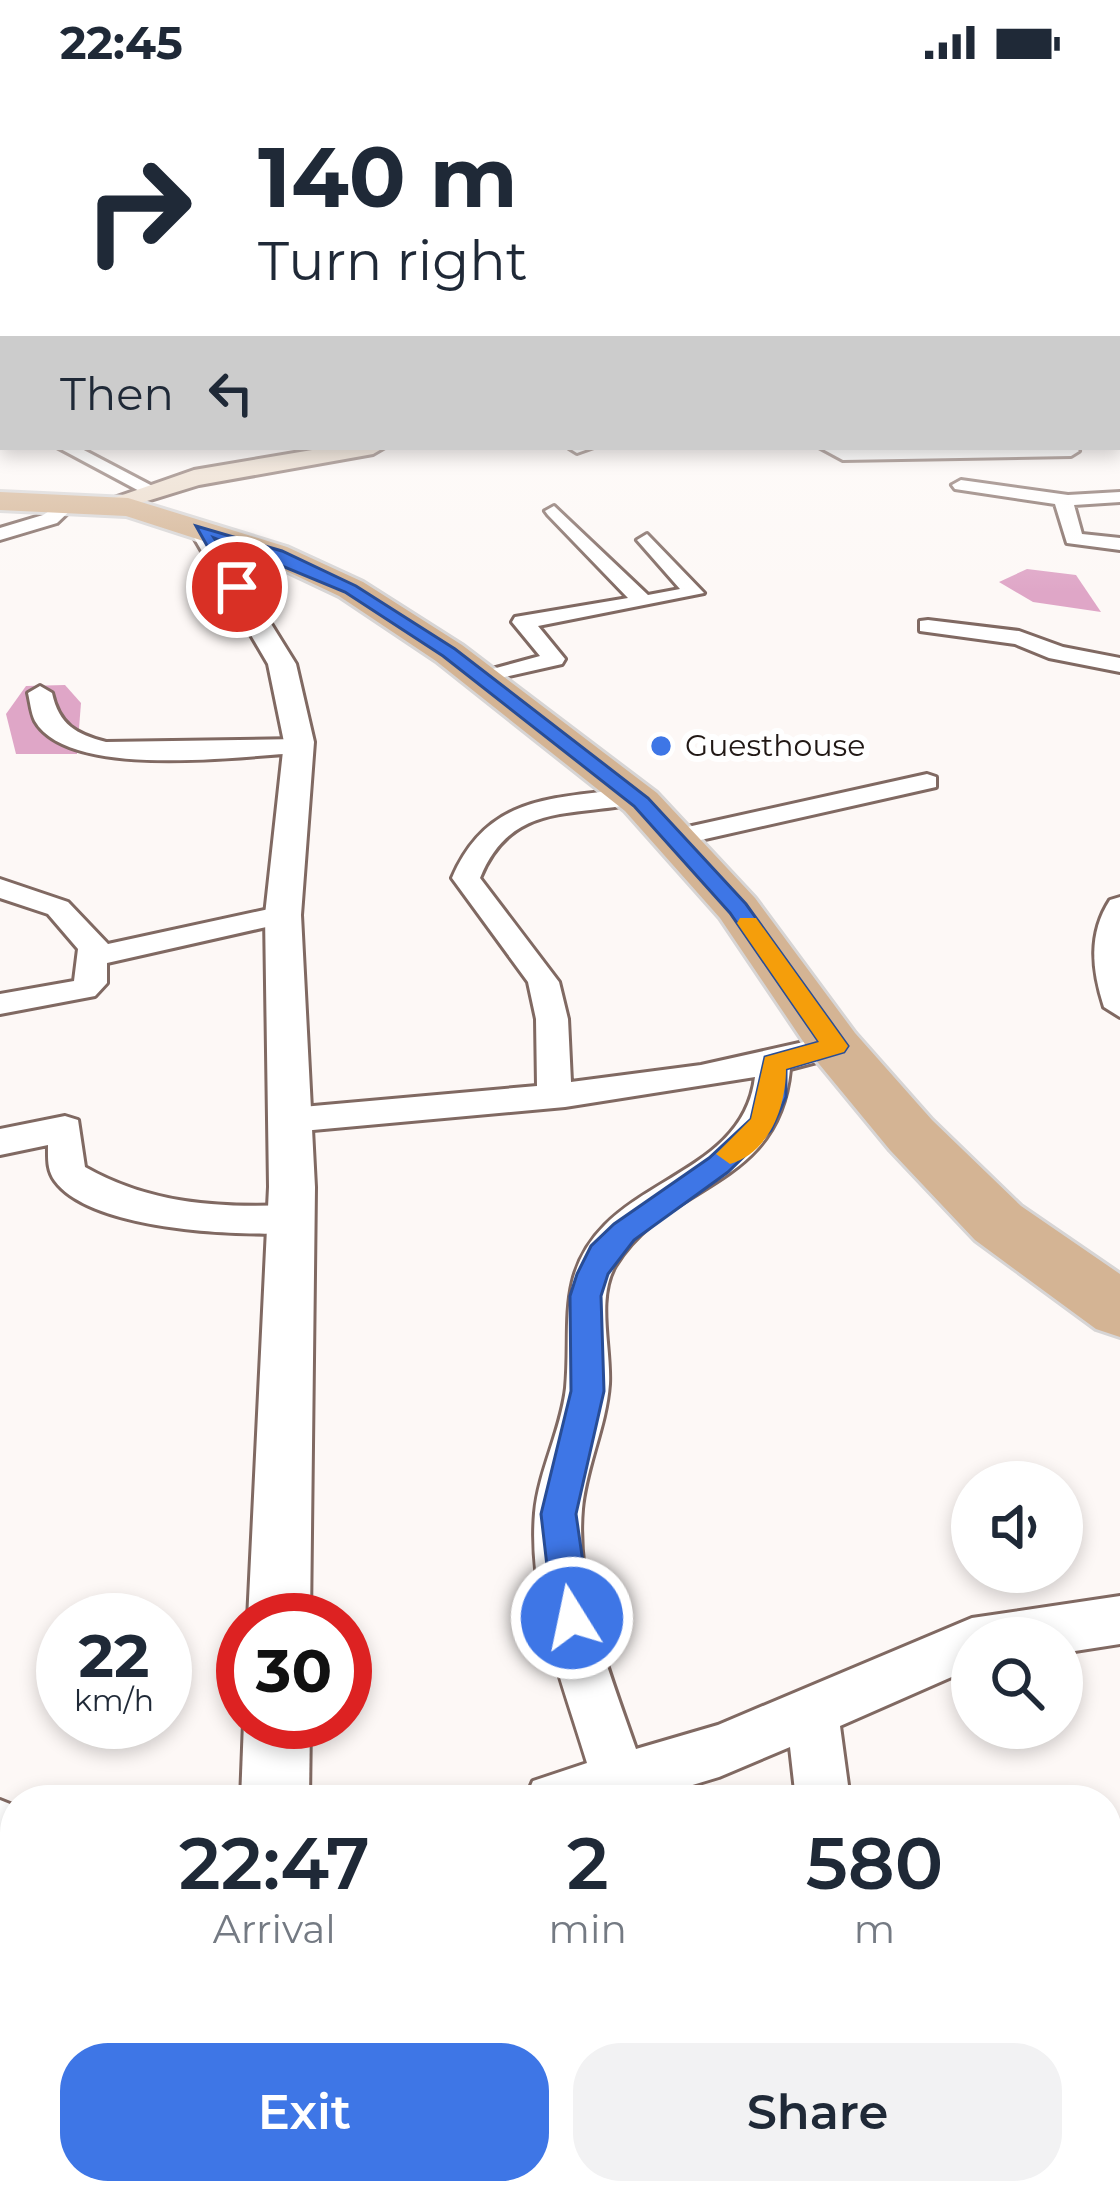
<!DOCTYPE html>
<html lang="en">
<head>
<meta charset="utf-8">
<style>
	body { margin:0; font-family:Montserrat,sans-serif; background:#f2f2f3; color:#1f2937; height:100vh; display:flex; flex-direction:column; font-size:45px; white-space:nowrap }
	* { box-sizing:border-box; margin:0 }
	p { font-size:39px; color:#747a83 }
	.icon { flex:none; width:66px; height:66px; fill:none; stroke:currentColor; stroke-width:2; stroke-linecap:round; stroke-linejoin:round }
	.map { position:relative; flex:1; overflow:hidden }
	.drawer { position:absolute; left:0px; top:1701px; width:1122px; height:420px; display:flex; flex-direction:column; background:#fff; border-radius:48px 48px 0 0; box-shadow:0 6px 18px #0003 }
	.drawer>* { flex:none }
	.guide { position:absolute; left:0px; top:0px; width:1122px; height:366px; box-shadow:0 6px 18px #0003; background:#fff; color:#1f2937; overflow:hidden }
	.tools { position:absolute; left:951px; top:1377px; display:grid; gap:24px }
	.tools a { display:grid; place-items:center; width:132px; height:132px; border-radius:50%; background:#fff; box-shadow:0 6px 18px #0003; font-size:60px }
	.speed { position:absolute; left:36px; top:1509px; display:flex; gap:24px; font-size:60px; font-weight:700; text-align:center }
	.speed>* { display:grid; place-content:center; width:156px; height:156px; border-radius:50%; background:#fff; box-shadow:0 6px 18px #0003; line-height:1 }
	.speed small { font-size:30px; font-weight:400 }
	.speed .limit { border:18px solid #d22; background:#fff; color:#111 }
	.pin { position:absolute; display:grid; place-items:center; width:102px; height:102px; color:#fff; margin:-51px; border:6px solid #fff; border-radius:50%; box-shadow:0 3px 12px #0007 }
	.me { position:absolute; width:132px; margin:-66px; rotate:350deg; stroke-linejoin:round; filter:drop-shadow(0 0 9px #0008) }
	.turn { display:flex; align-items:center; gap:42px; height:252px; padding:0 60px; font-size:54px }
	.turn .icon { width:156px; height:156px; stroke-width:2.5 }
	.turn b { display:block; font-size:84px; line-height:102px }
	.then { display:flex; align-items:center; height:114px; padding:0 60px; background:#0003; gap:24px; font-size:45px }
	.eta { display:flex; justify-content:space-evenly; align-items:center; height:204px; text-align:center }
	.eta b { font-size:72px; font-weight:600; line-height:84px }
	.action { display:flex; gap:24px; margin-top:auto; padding:24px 60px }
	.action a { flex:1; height:138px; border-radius:48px; background:#3e76e6; color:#fff; font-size:48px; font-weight:600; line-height:138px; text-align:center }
	.action a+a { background:#f2f2f3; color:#1f2937 }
	.status { display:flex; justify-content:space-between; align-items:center; height:84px; padding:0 60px; background:#fff; direction:ltr }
	.status svg { height:33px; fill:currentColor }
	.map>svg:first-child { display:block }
	.water { fill:#dfa6c7 }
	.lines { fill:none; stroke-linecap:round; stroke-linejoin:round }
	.minor-casing { stroke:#806962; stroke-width:6 }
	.tertiary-casing { stroke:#806962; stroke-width:6 }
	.secondary-casing { stroke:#806962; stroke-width:6 }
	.primary-casing { stroke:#d7d5d5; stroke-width:6 }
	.minor { fill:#fff; fill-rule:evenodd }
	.tertiary { fill:#fff; fill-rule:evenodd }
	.secondary { fill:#eadac9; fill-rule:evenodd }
	.primary { fill:#d4b494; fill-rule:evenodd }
	.route { fill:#3e76e6; stroke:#284d96; stroke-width:3 }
	.slow { fill:#f59e0b }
	.poi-dot { fill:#3e76e6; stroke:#fff; stroke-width:4.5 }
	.labels { text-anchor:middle; stroke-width:12; stroke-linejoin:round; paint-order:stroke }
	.far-poi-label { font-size:30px; fill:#211815; stroke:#fff; text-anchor:start }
</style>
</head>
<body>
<div class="status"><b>22:45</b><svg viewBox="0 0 49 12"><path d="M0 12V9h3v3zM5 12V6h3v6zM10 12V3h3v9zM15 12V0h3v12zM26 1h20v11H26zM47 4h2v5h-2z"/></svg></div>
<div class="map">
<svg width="1120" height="2121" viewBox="0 0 1120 2121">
	<rect width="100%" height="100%" fill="#fdf8f6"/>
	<g class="water">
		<path d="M1027,485l49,6 25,37 -68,-10 -34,-20z"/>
		<path d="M65,601l16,18 -4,51h-61l-10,-40 20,-28z"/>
	</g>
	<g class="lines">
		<g class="minor-casing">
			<g id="minor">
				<path d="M0,212l3,1v9l-3,-1z"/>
				<path d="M1119,213l1,1v8l-1,-1z"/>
				<path d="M0,260l3,1v15l-3,-1z"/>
				<rect x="1119" y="273" width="1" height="9"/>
				<path d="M1119,316l1,1v10l-1,-1z"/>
				<path d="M0,330l3,1v10l-3,-1z"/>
				<path d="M57,363h21l82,43 -15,4z"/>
				<path d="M594,363l-17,6 -8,-5v-1z"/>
				<path d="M819,363h256l4,4 -8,5 -228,4z"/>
				<path d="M961,396l107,15 52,-3v10l-46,3 8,29 38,4v12l-53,-7 -12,-39 -100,-15 -3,-4z"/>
				<path d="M68,415l9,5 -20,19 -57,17v-12l43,-13z"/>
				<path d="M554,422l94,89 32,-6 -43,-49 10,-6 57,59 -166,33 27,33 -3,5 -88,20v-10l66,-18 -28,-34 3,-5 113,-19 -80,-83 -3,-4z"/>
				<path d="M928,536l91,11 44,16 57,11v14l-71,-14 -34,-14 -95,-13v-10z"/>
				<path d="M40,602l12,7c7,32 24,41 54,49l193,-3 12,7 -12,7c-59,3 -230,27 -264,-32 -4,-8 -5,-20 -7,-28z"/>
				<path d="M927,690l9,3v10l-262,59 -14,-8 14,-8z"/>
				<path d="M633,704l13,8 -4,6c-68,16 -130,-2 -162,76l79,104 9,37 3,63 130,-17 134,-30 17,11 -5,8 -57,15c-11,121 -124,112 -175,197 -19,33 -4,82 -6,118 -3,43 -23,82 -27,125 -7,81 28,164 54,240l82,-24 254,-107 148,-22v48l-58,9v-15h-90v30l-132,58 10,74h-54l-6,-53 -71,30 -76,23h-118l8,-19 54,-18c-24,-80 -59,-165 -52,-250 4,-43 26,-82 31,-125 6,-61 -10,-114 39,-163 51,-51 140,-66 150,-148l-190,30 -274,25 -12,-3 -6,-9 6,-9 12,-3 246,-22 -1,-67 -8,-37 -76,-104c36,-84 102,-79 181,-90z"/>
				<path d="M0,795l68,23 40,42 175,-38 15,9 -5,6 -186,42v20l-12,13 -95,18v-20l74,-13 4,-32 -30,-35 -48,-16z"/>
				<path d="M1120,813v120l-16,-10c-12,-37 -16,-73 6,-107z"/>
				<path d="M65,1032l13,4 7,47c65,37 133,41 206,38l13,4 6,10 -6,10 -13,4c-55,3 -200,-3 -236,-52 -8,-11 -7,-22 -7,-36l-48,10v-26z"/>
				<path d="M0,1716l15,6v56l-15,-6z"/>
				<rect x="781" y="2106" width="66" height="15"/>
			</g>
		</g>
		<g class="tertiary-casing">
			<g id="tertiary">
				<path d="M193,440h16l87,140 18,78 -13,173 14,272 -5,433h-62l21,-433 -4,-272 19,-173 -16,-78 -79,-135z"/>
				<path d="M244,1638h66l-1,78h-68z"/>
				<path d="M258,2106h82l1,15h-82z"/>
			</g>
		</g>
		<g class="secondary-casing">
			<path id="secondary" d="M330,363h55l-12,7 -174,31 -91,28 -14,-8 100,-35z"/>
		</g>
		<g class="primary-casing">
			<path id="primary" d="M0,408l128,6 159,49 76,35 99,63 195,148 98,105 100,135 77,87 89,86 99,68v63l-24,-8 -121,-89 -85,-90 -75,-91 -95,-141 -95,-107 -189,-150 -97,-65 -74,-35 -139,-45 -126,-6z"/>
		</g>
		<use href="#minor" class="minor"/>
		<use href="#tertiary" class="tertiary"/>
		<use href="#secondary" class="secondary"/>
		<use href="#primary" class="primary"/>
	</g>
	<linearGradient id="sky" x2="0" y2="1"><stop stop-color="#a4aedb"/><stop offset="0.42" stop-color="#fefcfb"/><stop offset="1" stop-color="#fefcfb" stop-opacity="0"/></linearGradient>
	<rect width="1120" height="509" fill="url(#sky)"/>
	<path class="route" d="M196,442l86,25 74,35 99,63 193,149 98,106 102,142 -4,6 -58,17v28l-15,33 -43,42 -94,68 -26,34 -7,22 3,95 -28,123 15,104 -6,13 -13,5 -13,-5 -6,-13 -12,-104 30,-123 -1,-95 7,-22 14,-28 23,-22 95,-66 42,-39 14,-62 54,-15 -89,-129 -96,-107 -191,-150 -98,-64 -131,-54 31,49 -13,3z"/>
	<path class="slow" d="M740,834h16l92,128 -4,6 -58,17c0,37 -16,83 -56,95l-14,-10 35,-35 14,-62 54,-15 -82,-119z"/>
	<circle class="poi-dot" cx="661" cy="662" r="12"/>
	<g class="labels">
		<g class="far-poi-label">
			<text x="685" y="672">Guesthouse</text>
		</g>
	</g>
</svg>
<div class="tools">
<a><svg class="icon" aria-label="sound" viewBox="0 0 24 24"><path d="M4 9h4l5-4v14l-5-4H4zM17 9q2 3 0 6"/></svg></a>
<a><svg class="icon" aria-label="search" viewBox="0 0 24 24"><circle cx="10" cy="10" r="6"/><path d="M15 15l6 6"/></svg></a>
</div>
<div class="speed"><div>22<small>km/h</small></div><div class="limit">30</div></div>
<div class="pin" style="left:237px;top:503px;background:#d93025"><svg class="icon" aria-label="arrive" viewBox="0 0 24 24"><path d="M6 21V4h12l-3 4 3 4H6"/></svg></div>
<svg class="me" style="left:572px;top:1534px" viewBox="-20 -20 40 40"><circle r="17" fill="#3e76e6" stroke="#fff" stroke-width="3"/><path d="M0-11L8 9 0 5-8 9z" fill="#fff"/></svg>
<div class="guide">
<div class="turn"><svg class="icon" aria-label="right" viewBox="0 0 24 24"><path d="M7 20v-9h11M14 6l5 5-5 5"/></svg><div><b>140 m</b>Turn right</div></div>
<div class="then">Then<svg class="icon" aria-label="left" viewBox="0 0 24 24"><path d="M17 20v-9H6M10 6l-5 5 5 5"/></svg></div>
</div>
<section class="drawer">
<div class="eta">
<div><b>22:47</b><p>Arrival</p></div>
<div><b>2</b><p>min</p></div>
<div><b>580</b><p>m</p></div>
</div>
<div class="action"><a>Exit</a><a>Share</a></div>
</section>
</div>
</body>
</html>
